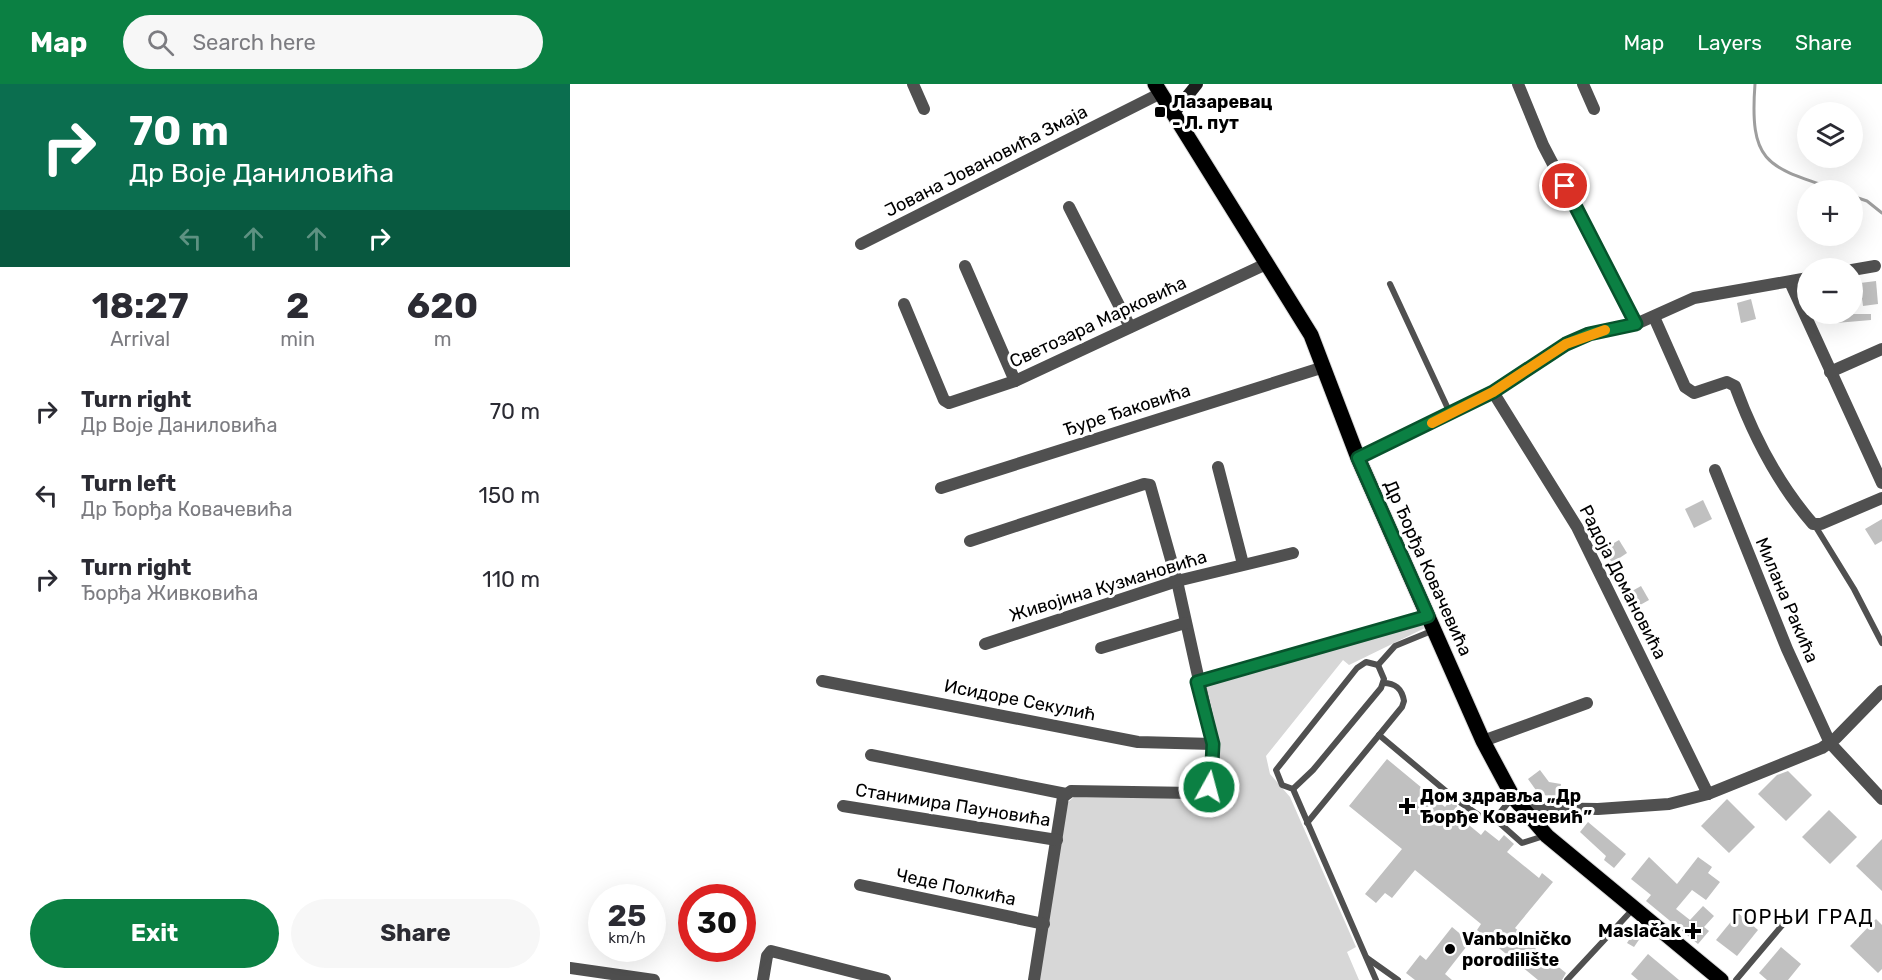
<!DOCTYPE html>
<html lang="en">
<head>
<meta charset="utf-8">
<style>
	body { margin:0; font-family:Rubik,sans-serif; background:#f7f7f7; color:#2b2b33; height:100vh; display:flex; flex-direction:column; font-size:22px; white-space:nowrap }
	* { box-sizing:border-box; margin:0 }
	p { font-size:20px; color:#7c7c81 }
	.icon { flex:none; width:33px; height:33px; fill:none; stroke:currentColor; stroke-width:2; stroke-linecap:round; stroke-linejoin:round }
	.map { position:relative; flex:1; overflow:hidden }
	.details { display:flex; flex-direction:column; background:#fff; width:570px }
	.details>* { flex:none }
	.hud { background:#0b6e4f; color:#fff; overflow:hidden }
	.tools { position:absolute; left:1227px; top:18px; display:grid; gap:12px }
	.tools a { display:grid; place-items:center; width:66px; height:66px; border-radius:50%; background:#fff; box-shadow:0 6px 24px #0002; font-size:30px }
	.speed { position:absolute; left:18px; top:800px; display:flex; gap:12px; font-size:30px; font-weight:700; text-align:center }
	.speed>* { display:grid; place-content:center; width:78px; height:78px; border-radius:50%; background:#fff; box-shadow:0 6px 24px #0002; line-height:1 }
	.speed small { font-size:15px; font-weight:400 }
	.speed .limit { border:9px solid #d22; background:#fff; color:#111 }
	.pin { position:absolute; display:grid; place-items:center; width:51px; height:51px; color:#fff; margin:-26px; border:3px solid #fff; border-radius:50%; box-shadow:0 2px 6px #0007 }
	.me { position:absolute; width:66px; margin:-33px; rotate:7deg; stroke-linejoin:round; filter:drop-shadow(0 0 4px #0008) }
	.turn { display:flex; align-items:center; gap:21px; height:126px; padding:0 30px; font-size:27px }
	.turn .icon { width:78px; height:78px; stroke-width:2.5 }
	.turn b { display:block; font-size:42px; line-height:51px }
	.lanes { display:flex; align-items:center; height:57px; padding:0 30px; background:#0003; justify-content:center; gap:30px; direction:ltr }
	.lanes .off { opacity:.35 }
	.eta { display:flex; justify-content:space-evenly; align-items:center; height:102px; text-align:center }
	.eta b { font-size:36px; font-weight:700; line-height:42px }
	.action { display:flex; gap:12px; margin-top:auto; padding:12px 30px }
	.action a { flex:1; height:69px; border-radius:36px; background:#0b8043; color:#fff; font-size:24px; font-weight:700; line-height:69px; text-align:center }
	.action a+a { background:#f7f7f7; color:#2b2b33 }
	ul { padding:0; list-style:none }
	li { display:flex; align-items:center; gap:18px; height:84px; padding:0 30px }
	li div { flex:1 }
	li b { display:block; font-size:22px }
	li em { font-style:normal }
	header { display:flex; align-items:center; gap:36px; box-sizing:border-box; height:84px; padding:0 30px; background:#0b8043; color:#fff }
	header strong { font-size:28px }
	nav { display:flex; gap:33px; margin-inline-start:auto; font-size:21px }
	.search { width:420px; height:54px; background:#f7f7f7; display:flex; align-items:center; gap:15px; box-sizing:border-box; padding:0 21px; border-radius:33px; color:#7c7c81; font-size:22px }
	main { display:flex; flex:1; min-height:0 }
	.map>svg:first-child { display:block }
	.green { fill:#d7d7d7 }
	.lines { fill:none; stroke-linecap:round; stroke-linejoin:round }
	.stream { stroke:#9e9e9e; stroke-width:3 }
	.building { fill:#c0c0c0 }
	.primary-casing { stroke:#dbdbdb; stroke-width:17 }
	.lane { stroke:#505050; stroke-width:6 }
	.street { stroke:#505050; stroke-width:12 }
	.secondary { stroke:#1d1d1d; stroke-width:12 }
	.primary { stroke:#000; stroke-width:15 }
	.route-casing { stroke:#07532c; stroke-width:15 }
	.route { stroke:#0b8043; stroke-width:10 }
	.slow { stroke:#f59e0b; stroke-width:10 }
	.poi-dot { fill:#000; stroke:#fff; stroke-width:2 }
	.labels { text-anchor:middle; stroke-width:6; stroke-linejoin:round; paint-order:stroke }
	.poi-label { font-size:18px; font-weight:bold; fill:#000; stroke:#fff; text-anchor:start }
	.street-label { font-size:18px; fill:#000; stroke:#fff }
	.neighbourhood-label { font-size:20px; letter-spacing:1.5px; fill:#000; stroke:#fff }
</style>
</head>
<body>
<header>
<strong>Map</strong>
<div class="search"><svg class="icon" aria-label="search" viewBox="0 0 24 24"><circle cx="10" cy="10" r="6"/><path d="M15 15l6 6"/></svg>Search here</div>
<nav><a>Map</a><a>Layers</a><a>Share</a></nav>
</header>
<main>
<section class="details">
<div class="hud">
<div class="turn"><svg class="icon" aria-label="right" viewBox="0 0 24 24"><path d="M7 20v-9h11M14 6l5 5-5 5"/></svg><div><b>70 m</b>Др Воје Даниловића</div></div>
<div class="lanes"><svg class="icon off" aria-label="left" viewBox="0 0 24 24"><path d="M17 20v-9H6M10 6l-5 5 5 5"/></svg><svg class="icon off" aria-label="ahead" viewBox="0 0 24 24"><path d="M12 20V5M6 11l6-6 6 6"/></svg><svg class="icon off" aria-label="ahead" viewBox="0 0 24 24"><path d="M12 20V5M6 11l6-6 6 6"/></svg><svg class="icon" aria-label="right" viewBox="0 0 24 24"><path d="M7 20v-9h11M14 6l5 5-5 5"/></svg></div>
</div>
<div class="eta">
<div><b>18:27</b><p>Arrival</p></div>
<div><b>2</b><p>min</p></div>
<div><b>620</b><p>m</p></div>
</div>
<ul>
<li><svg class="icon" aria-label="right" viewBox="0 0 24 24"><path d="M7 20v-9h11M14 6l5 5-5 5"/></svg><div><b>Turn right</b><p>Др Воје Даниловића</p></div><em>70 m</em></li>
<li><svg class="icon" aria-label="left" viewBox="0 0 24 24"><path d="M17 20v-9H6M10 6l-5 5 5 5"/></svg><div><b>Turn left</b><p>Др Ђорђа Ковачевића</p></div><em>150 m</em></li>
<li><svg class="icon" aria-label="right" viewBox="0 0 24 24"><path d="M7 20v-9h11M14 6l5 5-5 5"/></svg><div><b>Turn right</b><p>Ђорђа Живковића</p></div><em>110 m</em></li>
</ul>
<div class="action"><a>Exit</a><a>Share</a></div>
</section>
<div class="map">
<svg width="1312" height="896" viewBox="0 0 1312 896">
	<rect width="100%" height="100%" fill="#fff"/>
	<path class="green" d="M854,537l3,6 -78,38 -6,-5 -77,96 4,18 20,23 66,150 -9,5 12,28h-320l28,-177 8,-7 123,2c6,-2 13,-3 16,-9 11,-22 -7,-78 -13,-102z"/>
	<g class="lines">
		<g class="stream">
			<path d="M1185,0c-6,81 13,83 83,106"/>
			<path d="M1282,112l15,5 15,12"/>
		</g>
	</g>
	<g class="building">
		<path d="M1306,197l2,23 -15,2 -3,-23z"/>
		<path d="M1181,215l5,20 -15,4 -4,-20z"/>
		<path d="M1265,230h36v6l-35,3z"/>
		<path d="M1133,416l9,19 -18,9 -9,-19z"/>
		<path d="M1312,435v22l-7,4 -10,-16z"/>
		<path d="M1049,456l8,13 -15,10 -8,-14z"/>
		<path d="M1071,502l8,14 -16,9 -8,-14z"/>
		<path d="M817,675l58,48 5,-6h6l1,6 -4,5 28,23 4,-5 14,11 5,-6 10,9 -7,8 32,26 3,-5 11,9 -38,46 17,14 -2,2 36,29 -4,7h-24l-61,-50 4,-6 -66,-54 -23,28 -7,-5 -9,10 -11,-9 37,-45 -53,-43z"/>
		<path d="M970,686l9,12 12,2 -3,15 -20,-6 -10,-14z"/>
		<path d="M1218,687l24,24 -26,26 -28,-27 19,-19z"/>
		<path d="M1157,715l28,28 -26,26 -28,-27z"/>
		<path d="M1259,726l28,27 -27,27 -28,-27z"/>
		<path d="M1018,738l38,32 -12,14 -10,-8 2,-4 -26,-24z"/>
		<path d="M1312,755v52l-26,-25z"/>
		<path d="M1079,773l28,27 21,-27 14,10 -4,6 12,9 -14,18 -14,-10 -16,19 14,11 13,-14 11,10 -10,11 5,4 -11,13 -52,-43 5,-6 -20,-16z"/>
		<path d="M1168,829l20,17 -21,26 -21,-16z"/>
		<path d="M1306,835l6,6v44l-4,4 -28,-27z"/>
		<path d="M882,843l18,15 -25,32 7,6h-37l-9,-7 14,-18 6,5z"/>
		<path d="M1066,845l7,5 -9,13 -7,-4z"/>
		<path d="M1211,863l20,17 -13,16h-21l-8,-7z"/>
		<path d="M1078,870l31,26h-41l-7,-6z"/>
	</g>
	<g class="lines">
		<g class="primary-casing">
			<path id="primary" d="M585,0l156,251 47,123 125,283 30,56 34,39 174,144"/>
		</g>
		<g class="lane">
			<path d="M820,200l60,129"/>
			<path d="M1244,440l40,65 28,54"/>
			<path d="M809,651l74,62"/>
			<path d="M723,705l20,-19 68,-82 3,-9 -6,-14"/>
			<path d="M891,719l19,13 15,3 27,24 22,-7"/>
			<path d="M925,735l17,-21"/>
			<path d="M737,739l95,-116 2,-6c-2,-12 -8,-18 -21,-18"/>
			<path d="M797,874l31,22"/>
			<path d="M806,896l-83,-191 -11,-4 -6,-15 81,-102 9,-6 12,3 17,-19 39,-16"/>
			<path d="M997,896l67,-72"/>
			<path d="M1166,896l54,-64"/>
		</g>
		<g class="street">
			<path d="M343,0l11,25"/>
			<path d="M948,0l25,61 93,179"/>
			<path d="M1013,0l11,25"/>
			<path d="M499,123l61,120"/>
			<path d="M291,160l300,-151"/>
			<path d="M395,182l50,115"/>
			<path d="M1282,186l23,-4"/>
			<path d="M1220,198l92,201"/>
			<path d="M334,220l40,96 5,3 66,-22 251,-117"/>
			<path d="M1084,233l31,70 9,6 33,-11 8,4c18,49 43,98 78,138h8l61,-26"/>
			<path d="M1260,288l52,-23"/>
			<path d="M923,308l84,135 131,267"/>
			<path d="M788,374l135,-66 73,-48 23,-10 47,-10 58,-26 114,-20"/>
			<path d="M648,383l25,97"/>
			<path d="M1145,386l72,179 43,94 52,56"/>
			<path d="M371,404l383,-121"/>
			<path d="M400,457l174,-57 6,1 27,96 36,163 -2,38 -7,8 -10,3 -123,-2 -8,6 -29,183"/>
			<path d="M415,560l192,-63 116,-28"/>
			<path d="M531,564l84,-25"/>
			<path d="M252,597l316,61 75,2"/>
			<path d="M627,598l231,-66"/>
			<path d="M913,657l104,-38"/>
			<path d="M301,671l195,39"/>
			<path d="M273,722l214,34"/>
			<path d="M951,724l77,1 71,-5 39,-10 114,-46 14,-10 46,-47"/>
			<path d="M290,801l184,39"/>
			<path d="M0,884l84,12"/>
			<path d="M193,896l4,-24 4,-5 114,29"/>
		</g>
		<path class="secondary" d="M603,30l24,-30"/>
		<use href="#primary" class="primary"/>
	</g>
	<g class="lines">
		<g class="route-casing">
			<path id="route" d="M639,703l2,-5 2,-38 -16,-62 231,-66 -70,-158 135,-66 73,-48 23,-10 47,-10 -71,-138"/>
		</g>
		<use href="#route" class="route"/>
		<path class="slow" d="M862,339l61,-31 73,-48 39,-14"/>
	</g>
	<g class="poi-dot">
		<rect x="584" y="22" width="12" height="12" rx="3"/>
		<path d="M834 713h6v6h6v6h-6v6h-6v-6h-6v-6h6z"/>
		<path d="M1120 838h6v6h6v6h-6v6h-6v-6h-6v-6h6z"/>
		<circle cx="880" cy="865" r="6"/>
	</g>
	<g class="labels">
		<g class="poi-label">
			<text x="602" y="24">Лазаревац<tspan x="602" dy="21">- Л. пут</tspan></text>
			<text x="850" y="718">Дом здравља „Др<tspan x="850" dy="21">Ђорђе Ковачевић”</tspan></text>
			<text x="1111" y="853" text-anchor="end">Maslačak</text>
			<text x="892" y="861">Vanbolničko<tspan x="892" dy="21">porodilište</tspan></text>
		</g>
		<g class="street-label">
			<text transform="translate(416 77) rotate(-27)" y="6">Јована Јовановића Змаја</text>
			<text transform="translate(528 238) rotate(-25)" y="6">Светозара Марковића</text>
			<text transform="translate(557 326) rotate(-18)" y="6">Ђуре Ђаковића</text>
			<text transform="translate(858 484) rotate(66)" y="6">Др Ђорђа Ковачевића</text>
			<text transform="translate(1053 498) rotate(63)" y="6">Радоја Домановића</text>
			<text transform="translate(538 502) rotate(-17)" y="6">Живојина Кузмановића</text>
			<text transform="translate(1217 516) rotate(67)" y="6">Милана Ракића</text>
			<text transform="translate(450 616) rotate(11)" y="6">Исидоре Секулић</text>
			<text transform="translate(383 721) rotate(9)" y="6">Станимира Пауновића</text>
			<text transform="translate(386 803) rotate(12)" y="6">Чеде Полкића</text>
		</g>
		<g class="neighbourhood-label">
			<text x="1233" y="840">ГОРЊИ ГРАД</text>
		</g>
	</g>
</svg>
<div class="tools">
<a><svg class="icon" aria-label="layers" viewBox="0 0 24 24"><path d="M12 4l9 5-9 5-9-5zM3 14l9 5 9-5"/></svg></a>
<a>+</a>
<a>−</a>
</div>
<div class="speed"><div>25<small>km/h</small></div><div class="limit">30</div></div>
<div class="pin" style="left:995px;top:102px;background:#d93025"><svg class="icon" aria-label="arrive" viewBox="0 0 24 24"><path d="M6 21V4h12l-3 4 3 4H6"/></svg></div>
<svg class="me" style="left:639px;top:703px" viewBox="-20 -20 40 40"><circle r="17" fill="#0b8043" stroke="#fff" stroke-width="3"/><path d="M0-11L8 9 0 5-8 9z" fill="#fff"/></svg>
</div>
</main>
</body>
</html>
